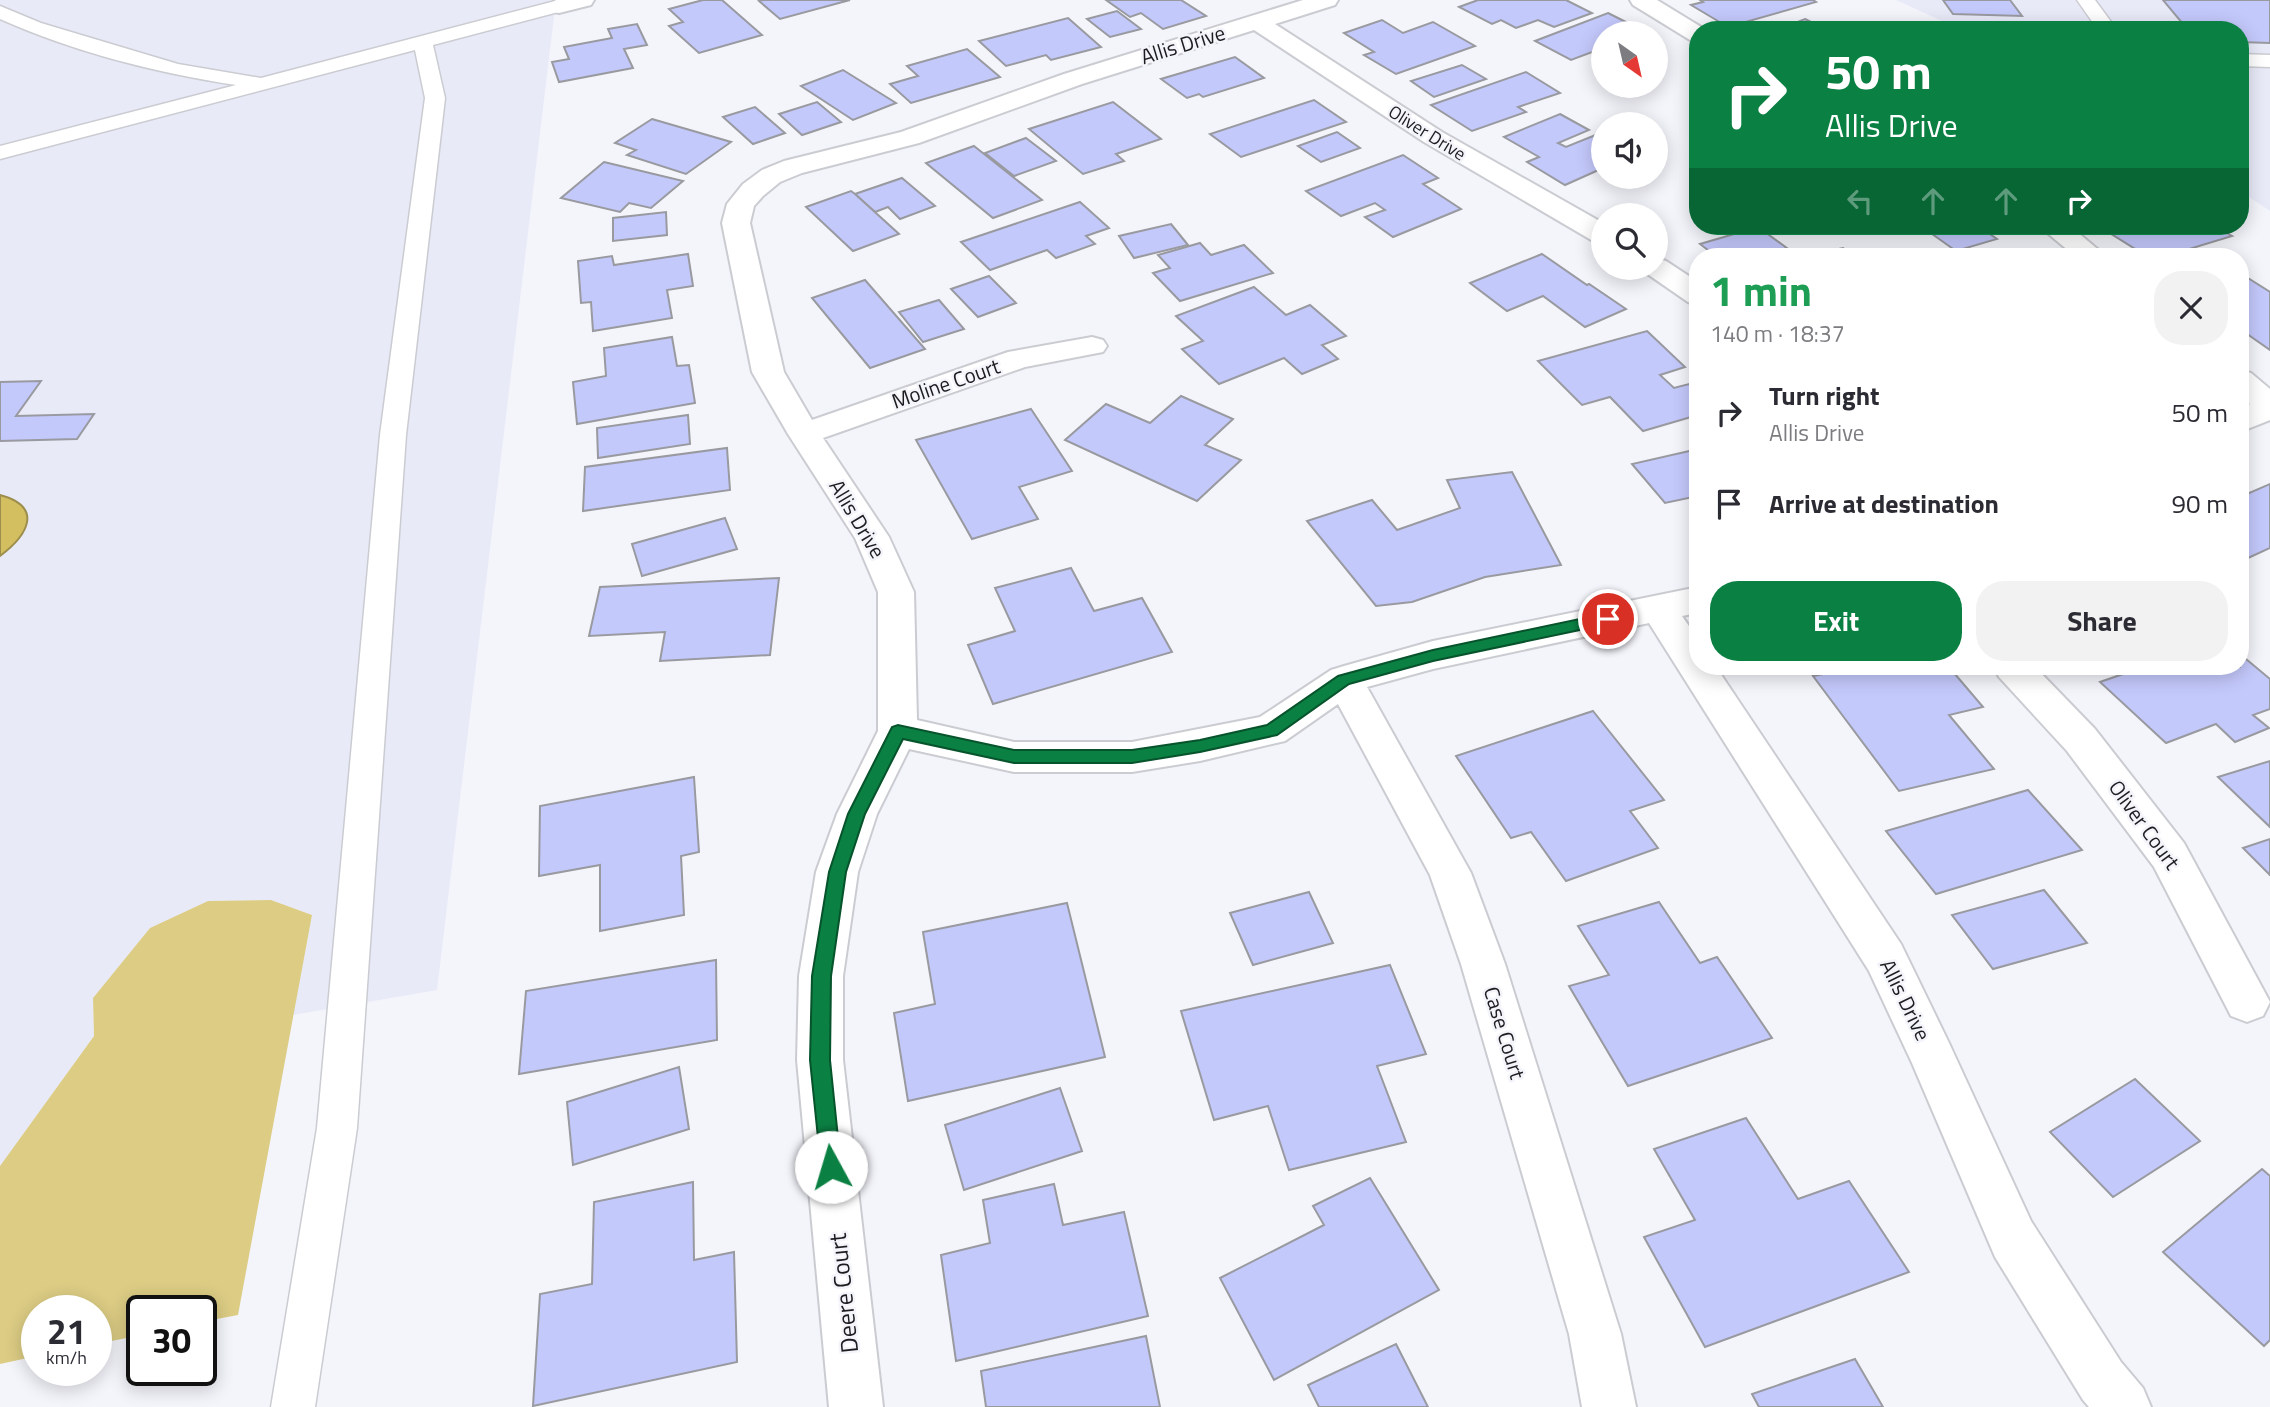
<!DOCTYPE html>
<html lang="en">
<head>
<meta charset="utf-8">
<style>
	body { margin:0; font-family:"Titillium Web",sans-serif; background:#f2f2f3; color:#2b2b33; height:100vh; display:flex; flex-direction:column; font-size:26px; white-space:nowrap }
	* { box-sizing:border-box; margin:0 }
	p { font-size:23px; color:#7c7c81 }
	.icon { flex:none; width:38px; height:38px; fill:none; stroke:currentColor; stroke-width:2; stroke-linecap:round; stroke-linejoin:round }
	.map { position:relative; flex:1; overflow:hidden }
	.side { position:absolute; left:1689px; top:248px; width:560px; height:427px; display:flex; flex-direction:column; background:#fff; border-radius:28px; box-shadow:0 4px 18px #0003 }
	.side>* { flex:none }
	.guide { position:absolute; left:1689px; top:21px; width:560px; height:214px; border-radius:28px; box-shadow:0 4px 18px #0003; background:#0b8043; color:#fff; overflow:hidden }
	.needle { width:46px; rotate:146deg }
	.controls { position:absolute; left:1591px; top:21px; display:grid; gap:14px }
	.controls a { display:grid; place-items:center; width:77px; height:77px; border-radius:50%; background:#fff; box-shadow:0 4px 18px #0003; font-size:35px }
	.speed { position:absolute; left:21px; top:1295px; display:flex; gap:14px; font-size:35px; font-weight:700; text-align:center }
	.speed>* { display:grid; place-content:center; width:91px; height:91px; border-radius:50%; background:#fff; box-shadow:0 4px 18px #0003; line-height:1 }
	.speed small { font-size:18px; font-weight:400 }
	.speed .limit { border:4px solid #111; border-radius:10px; background:#fff; color:#111 }
	.pin { position:absolute; display:grid; place-items:center; width:60px; height:60px; color:#fff; margin:-30px; border:4px solid #fff; border-radius:50%; box-shadow:0 2px 7px #0007 }
	.me { position:absolute; width:77px; margin:-38px; rotate:354deg; stroke-linejoin:round; filter:drop-shadow(0 0 5px #0008) }
	.turn { display:flex; align-items:center; gap:24px; height:147px; padding:0 21px; font-size:32px }
	.turn .icon { width:91px; height:91px; stroke-width:2.5 }
	.turn b { display:block; font-size:49px; line-height:60px }
	.lanes { display:flex; align-items:center; height:66px; padding:0 21px; background:#0003; justify-content:center; gap:35px; direction:ltr }
	.lanes .off { opacity:.35 }
	.round { display:grid; place-items:center; flex:none; width:74px; height:74px; border-radius:28px; background:#f2f2f3 }
	.summary { display:flex; align-items:center; justify-content:space-between; height:119px; padding:0 21px }
	h1 { font-size:42px; font-weight:700; line-height:52px; color:#1e9e55 }
	.button { display:flex; gap:14px; margin-top:auto; padding:14px 21px }
	.button a { flex:1; height:80px; border-radius:28px; background:#0b8043; color:#fff; font-size:28px; font-weight:700; line-height:80px; text-align:center }
	.button a+a { background:#f2f2f3; color:#2b2b33 }
	ul { padding:0; list-style:none }
	li { display:flex; align-items:center; gap:21px; height:91px; padding:0 21px }
	li div { flex:1 }
	li b { display:block; font-size:26px }
	li em { font-style:normal }
	.map>svg:first-child { display:block }
	.built { fill:#e8eaf8 }
	.green { fill:#dccc84 }
	.water { fill:#d4bf60; stroke:#9d8e4d; stroke-width:2 }
	.building { fill:#c4c9fc; stroke:#999aa0; stroke-width:2 }
	.lines { fill:none; stroke-linecap:round; stroke-linejoin:round }
	.service-casing { stroke:#cbccd2; stroke-width:3 }
	.minor-casing { stroke:#cbccd2; stroke-width:4 }
	.service { fill:#fff; fill-rule:evenodd }
	.minor { fill:#fff; fill-rule:evenodd }
	.route { fill:#0b8043; stroke:#07532c; stroke-width:2 }
	.labels { text-anchor:middle; stroke-width:5; stroke-linejoin:round; paint-order:stroke }
	.far-street-label { font-size:18px; fill:#1d1d20; stroke:#f4f5fb }
	.street-label { font-size:21px; fill:#1d1d20; stroke:#f4f5fb }
	.near-street-label { font-size:24px; fill:#1d1d20; stroke:#f4f5fb }
</style>
</head>
<body>
<div class="map">
<svg width="2270" height="1407" viewBox="0 0 2270 1407">
	<rect width="100%" height="100%" fill="#f4f5fb"/>
	<g class="built">
		<path d="M0,0h556l-119,990 -144,25 19,-100 -41,-15 -63,1 -58,27 -57,70 1,38 -94,130z"/>
		<path d="M1896,0h374v211l-30,-20v-161h-278z"/>
	</g>
	<path class="green" d="M271,900l41,15 -74,400 -37,7v-11h-59v24l-46,9v-33h-59v45l-37,8v-198l94,-130 -1,-38 57,-70 58,-27z"/>
	<path class="water" d="M0,495c44,12 28,40 0,61z"/>
	<g class="building">
		<path d="M703,0h19l40,35 -63,18 -30,-27 14,-4 -14,-13z"/>
		<path d="M763,0h87l-70,19 -21,-18z"/>
		<path d="M1106,0h75l25,16 -43,13 -22,-16 -11,4z"/>
		<path d="M1478,0h88l26,13 -38,14 -16,-7 -22,8 -15,-8 -9,4 -33,-17z"/>
		<path d="M1700,0h113l3,2 -88,25 -37,-22 12,-3z"/>
		<path d="M1943,0h67l12,16 -69,-2z"/>
		<path d="M2163,0h107v43l-30,-1v-12h-52z"/>
		<path d="M1117,11l24,18 -31,8 -23,-18z"/>
		<path d="M1608,13l36,18 -6,2h-35v24l-11,-5 -21,8 -36,-19z"/>
		<path d="M1068,18l33,29 -50,13 -5,-5 -40,11 -27,-25z"/>
		<path d="M1805,19l22,11h-50z"/>
		<path d="M1382,20l21,13 30,-11 42,24 -79,28 -32,-19 10,-3 -30,-19z"/>
		<path d="M637,24l10,21 -23,4 9,19 -74,14 -7,-20 17,-3 -5,-12 48,-9 -4,-9z"/>
		<path d="M967,49l33,28 -89,26 -21,-19 28,-8 -11,-10z"/>
		<path d="M1235,57l29,21 -61,19 -4,-3 -12,4 -26,-19z"/>
		<path d="M1462,65l24,14 -52,18 -23,-16z"/>
		<path d="M843,70l53,33 -43,17 -52,-34z"/>
		<path d="M1526,72l34,21 -42,14 8,5 -54,19 -41,-26z"/>
		<path d="M1314,100l32,22 -105,35 -31,-23z"/>
		<path d="M817,102l24,20 -39,13 -23,-21z"/>
		<path d="M1113,102l48,37 -45,15 8,7 -41,13 -54,-45z"/>
		<path d="M755,107l30,26 -32,11 -30,-27z"/>
		<path d="M1560,114l29,16 -31,13 8,4 37,-15v36l-38,17 -38,-23 12,-5 -35,-20z"/>
		<path d="M652,119l79,23 -45,32 -59,-19 9,-5 -21,-7z"/>
		<path d="M1337,132l23,16 -39,14 -23,-16z"/>
		<path d="M1026,138l30,23 -42,15 -29,-23z"/>
		<path d="M974,146l68,54 -49,18 -67,-55z"/>
		<path d="M1403,155l35,23 -15,6 38,25 -68,28 -28,-20 20,-7 -10,-7 -34,13 -35,-25z"/>
		<path d="M604,162l79,19 -32,27 -22,-5 -9,9 -59,-14z"/>
		<path d="M902,178l33,28 -35,13 -12,-12 -13,5 -20,-18z"/>
		<path d="M851,191l4,3 44,40 -46,17 -47,-44z"/>
		<path d="M1080,202l29,26 -23,8 9,8 -39,14 -9,-8 -57,20 -29,-28z"/>
		<path d="M666,212l1,23 -54,6v-23z"/>
		<path d="M1171,224l17,21 -54,13 -15,-22z"/>
		<path d="M1937,226h41l19,13 -41,12 -31,-22z"/>
		<path d="M2120,226h94l18,10 -69,21h-15l-43,-27z"/>
		<path d="M1758,227l29,21 -30,9h-40l-17,-13z"/>
		<path d="M1200,243l11,12 33,-10 29,28 -93,28 -27,-28 17,-5 -12,-13z"/>
		<path d="M1843,248l11,9h-53z"/>
		<path d="M688,254l5,32 -26,4 5,28 -79,13 -2,-29 -10,1 -3,-42 34,-5 2,9z"/>
		<path d="M1542,254l45,31 2,-1 37,25 -41,18 -42,-31 -36,15 -37,-28z"/>
		<path d="M2240,273l30,19v58l-30,-21z"/>
		<path d="M989,276l27,27 -38,14 -27,-28z"/>
		<path d="M865,280l60,69 -55,19 -58,-70z"/>
		<path d="M1254,287l32,28 24,-10 36,31 -24,9 16,14 -36,15 -18,-16 -65,26 -37,-35 21,-8 -27,-25z"/>
		<path d="M939,300l25,29 -41,13 -24,-30z"/>
		<path d="M1647,331l38,36 -25,8 14,13 15,-4 9,7v24l-55,16 -33,-34 -28,8 -44,-44z"/>
		<path d="M672,337l5,29 12,-1 6,38 -118,21 -4,-42 33,-6 -2,-28z"/>
		<path d="M41,381l-25,35 78,-2 -17,25 -77,2v-59z"/>
		<path d="M1181,396l52,23 -28,26 36,15 -44,41 -132,-61 41,-36 44,19z"/>
		<path d="M1031,409l41,62 -53,16 19,32 -66,20 -56,-99z"/>
		<path d="M688,415l2,29 -92,14 -1,-30z"/>
		<path d="M727,448l3,42 -147,21 2,-44z"/>
		<path d="M1698,449v47l-33,7 -33,-39z"/>
		<path d="M1512,472l49,93 -76,12 -73,25 -36,4 -69,-85 65,-21 25,30 63,-22 -13,-28z"/>
		<path d="M2270,484v64l-22,10 -8,-6v-55z"/>
		<path d="M725,518l12,31 -95,27 -10,-32z"/>
		<path d="M1071,568l23,43 48,-13 30,54 -179,52 -25,-59 47,-14 -20,-43z"/>
		<path d="M779,578l-9,77 -110,6 5,-29 -76,4 11,-49z"/>
		<path d="M2240,654l30,25v30l-17,6 16,13 -34,14 -19,-18 -50,19 -66,-61 23,-8 -8,-7h125z"/>
		<path d="M1859,667h90l34,40 -34,8 45,54 -95,22 -86,-115z"/>
		<path d="M1593,711l71,89 -34,11 28,37 -92,33 -35,-49 -20,6 -55,-82z"/>
		<path d="M2270,761v66l-52,-50z"/>
		<path d="M694,777l5,75 -18,4 3,59 -84,16v-66l-61,11 1,-70z"/>
		<path d="M2028,790l54,60 -146,44 -50,-63z"/>
		<path d="M2270,839v36l-27,-27z"/>
		<path d="M2044,890l43,53 -94,26 -41,-54z"/>
		<path d="M1309,892l24,51 -80,22 -23,-52z"/>
		<path d="M1659,902l41,61 17,-6 55,81 -144,48 -59,-100 40,-11 -31,-49z"/>
		<path d="M1067,903l38,154 -197,44 -14,-88 41,-9 -12,-72z"/>
		<path d="M716,960l1,80 -198,34 7,-83z"/>
		<path d="M1390,965l36,89 -49,12 29,76 -117,28 -21,-64 -54,14 -33,-109z"/>
		<path d="M679,1067l10,62 -116,36 -6,-63z"/>
		<path d="M2135,1079l65,62 -87,56 -63,-65z"/>
		<path d="M1060,1088l22,63 -118,39 -19,-65z"/>
		<path d="M1746,1118l52,81 51,-18 60,91 -204,75 -61,-110 51,-17 -41,-71z"/>
		<path d="M2262,1169l8,7v164l-6,6 -101,-94z"/>
		<path d="M1370,1178l69,112 -165,90 -54,-102 104,-53 -11,-19z"/>
		<path d="M693,1182l1,78 40,-8 3,110 -204,44 7,-112 52,-10 2,-82z"/>
		<path d="M1054,1184l9,41 61,-13 24,104 -192,45 -15,-106 49,-12 -7,-43z"/>
		<path d="M1146,1336l14,71h-174l-5,-36z"/>
		<path d="M1396,1344l32,63h-109l-11,-22z"/>
		<path d="M1855,1359l28,48h-124l-7,-13z"/>
	</g>
	<g class="lines">
		<g class="service-casing">
			<g id="service">
				<path d="M559,0l7,2 2,4 -2,4 -133,35 12,53 -39,337 -49,693 -42,279h-44l46,-279 63,-693 45,-337 -10,-48 -415,109v-13l236,-61c-79,-12 -162,-33 -236,-66v-13l41,17 137,41 83,14z"/>
				<path d="M2077,0h18l22,30h-19z"/>
				<path d="M2240,54l30,1v12l-30,-1z"/>
			</g>
		</g>
		<g class="minor-casing">
			<g id="minor">
				<path d="M594,0l-3,5 -32,8 -8,-2 -3,-5 8,-6z"/>
				<path d="M1303,0h35l-3,5 -60,19 167,108 161,91v20l-10,-2 -169,-99 -170,-112 -172,54 -163,59 -117,30 -22,9 -17,14 -9,10 -4,17 34,149 28,48 196,-68 84,-15 11,3 4,6 -4,6 -78,15 -202,71 66,99 25,55 3,128 97,22h118l128,-25 71,-47 13,-4 89,-25 265,-54v26l-16,3 16,23v28h18l185,277 48,99 82,178 90,141 22,26 8,19h-62l-6,-7 -88,-143 -83,-194 -43,-92 -220,-348 -216,46 -66,18 104,186 34,91 116,370 15,73h-54l-13,-73 -108,-370 -31,-89 -92,-171 -53,37 -85,20 -68,11h-118l-105,-23 -32,65 -19,58 -15,104v84l40,347h-54l-32,-347 2,-84 17,-104 21,-58 41,-83v-139l-23,-54 -67,-104 -36,-62 -30,-149 5,-19 16,-20 19,-14 22,-9 117,-29 163,-58z"/>
				<path d="M1630,0h27l49,30h-8v12l-8,-2 -57,-35z"/>
				<path d="M2039,226h31l37,31h-31z"/>
				<path d="M1656,258l10,3 32,21v23l-10,-3 -42,-29 -4,-5h14z"/>
				<path d="M2240,370l11,3 19,16v31l-30,12v-23l10,-5 -10,-8z"/>
				<path d="M1993,667h42l60,62 89,114 86,159 -7,14 -16,6 -16,-6 -77,-149 -87,-116 -68,-74z"/>
			</g>
		</g>
		<use href="#service" class="service"/>
		<use href="#minor" class="minor"/>
	</g>
	<path class="route" d="M1608,613l8,6 -3,4 -180,38 -84,23 -72,51 -77,17 -68,11h-118l-111,-24 -38,75 -19,58 -15,104 -1,84 11,107 -3,7 -7,3 -7,-3 -3,-7 -11,-107 2,-84 17,-104 19,-58 44,-87 6,-2 116,25h118l68,-10 67,-15 71,-49 95,-26z"/>
	<g class="labels">
		<g class="far-street-label">
			<text transform="translate(1427 133) rotate(32)" y="6">Oliver Drive</text>
		</g>
		<g class="street-label">
			<text transform="translate(1183 45) rotate(-17)" y="7">Allis Drive</text>
			<text transform="translate(946 384) rotate(-19)" y="7">Moline Court</text>
			<text transform="translate(857 519) rotate(59)" y="7">Allis Drive</text>
			<text transform="translate(2144 825) rotate(54)" y="7">Oliver Court</text>
			<text transform="translate(1905 1000) rotate(64)" y="7">Allis Drive</text>
			<text transform="translate(1504 1033) rotate(73)" y="7">Case Court</text>
		</g>
		<g class="near-street-label">
			<text transform="translate(844 1293) rotate(-96)" y="8">Deere Court</text>
		</g>
	</g>
</svg>
<div class="controls">
<a><svg class="needle" viewBox="-14 -14 28 28"><path d="M0-13l5 13h-10z" fill="#e53935"/><path d="M0 13l5-13h-10z" fill="#7c7c81"/></svg></a>
<a><svg class="icon" aria-label="sound" viewBox="0 0 24 24"><path d="M4 9h4l5-4v14l-5-4H4zM17 9q2 3 0 6"/></svg></a>
<a><svg class="icon" aria-label="search" viewBox="0 0 24 24"><circle cx="10" cy="10" r="6"/><path d="M15 15l6 6"/></svg></a>
</div>
<div class="speed"><div>21<small>km/h</small></div><div class="limit">30</div></div>
<div class="pin" style="left:1608px;top:619px;background:#d93025"><svg class="icon" aria-label="arrive" viewBox="0 0 24 24"><path d="M6 21V4h12l-3 4 3 4H6"/></svg></div>
<svg class="me" style="left:831px;top:1167px" viewBox="-20 -20 40 40"><circle r="19" fill="#fff"/><path d="M0-13L10 11 0 6-10 11z" fill="#0b8043"/></svg>
<div class="guide">
<div class="turn"><svg class="icon" aria-label="right" viewBox="0 0 24 24"><path d="M7 20v-9h11M14 6l5 5-5 5"/></svg><div><b>50 m</b>Allis Drive</div></div>
<div class="lanes"><svg class="icon off" aria-label="left" viewBox="0 0 24 24"><path d="M17 20v-9H6M10 6l-5 5 5 5"/></svg><svg class="icon off" aria-label="ahead" viewBox="0 0 24 24"><path d="M12 20V5M6 11l6-6 6 6"/></svg><svg class="icon off" aria-label="ahead" viewBox="0 0 24 24"><path d="M12 20V5M6 11l6-6 6 6"/></svg><svg class="icon" aria-label="right" viewBox="0 0 24 24"><path d="M7 20v-9h11M14 6l5 5-5 5"/></svg></div>
</div>
<section class="side">
<div class="summary"><div><h1>1 min</h1><p>140 m · 18:37</p></div><a class="round"><svg class="icon" aria-label="close" viewBox="0 0 24 24"><path d="M6 6l12 12M18 6L6 18"/></svg></a></div>
<ul>
<li><svg class="icon" aria-label="right" viewBox="0 0 24 24"><path d="M7 20v-9h11M14 6l5 5-5 5"/></svg><div><b>Turn right</b><p>Allis Drive</p></div><em>50 m</em></li>
<li><svg class="icon" aria-label="arrive" viewBox="0 0 24 24"><path d="M6 21V4h12l-3 4 3 4H6"/></svg><div><b>Arrive at destination</b></div><em>90 m</em></li>
</ul>
<div class="button"><a>Exit</a><a>Share</a></div>
</section>
</div>
</body>
</html>
